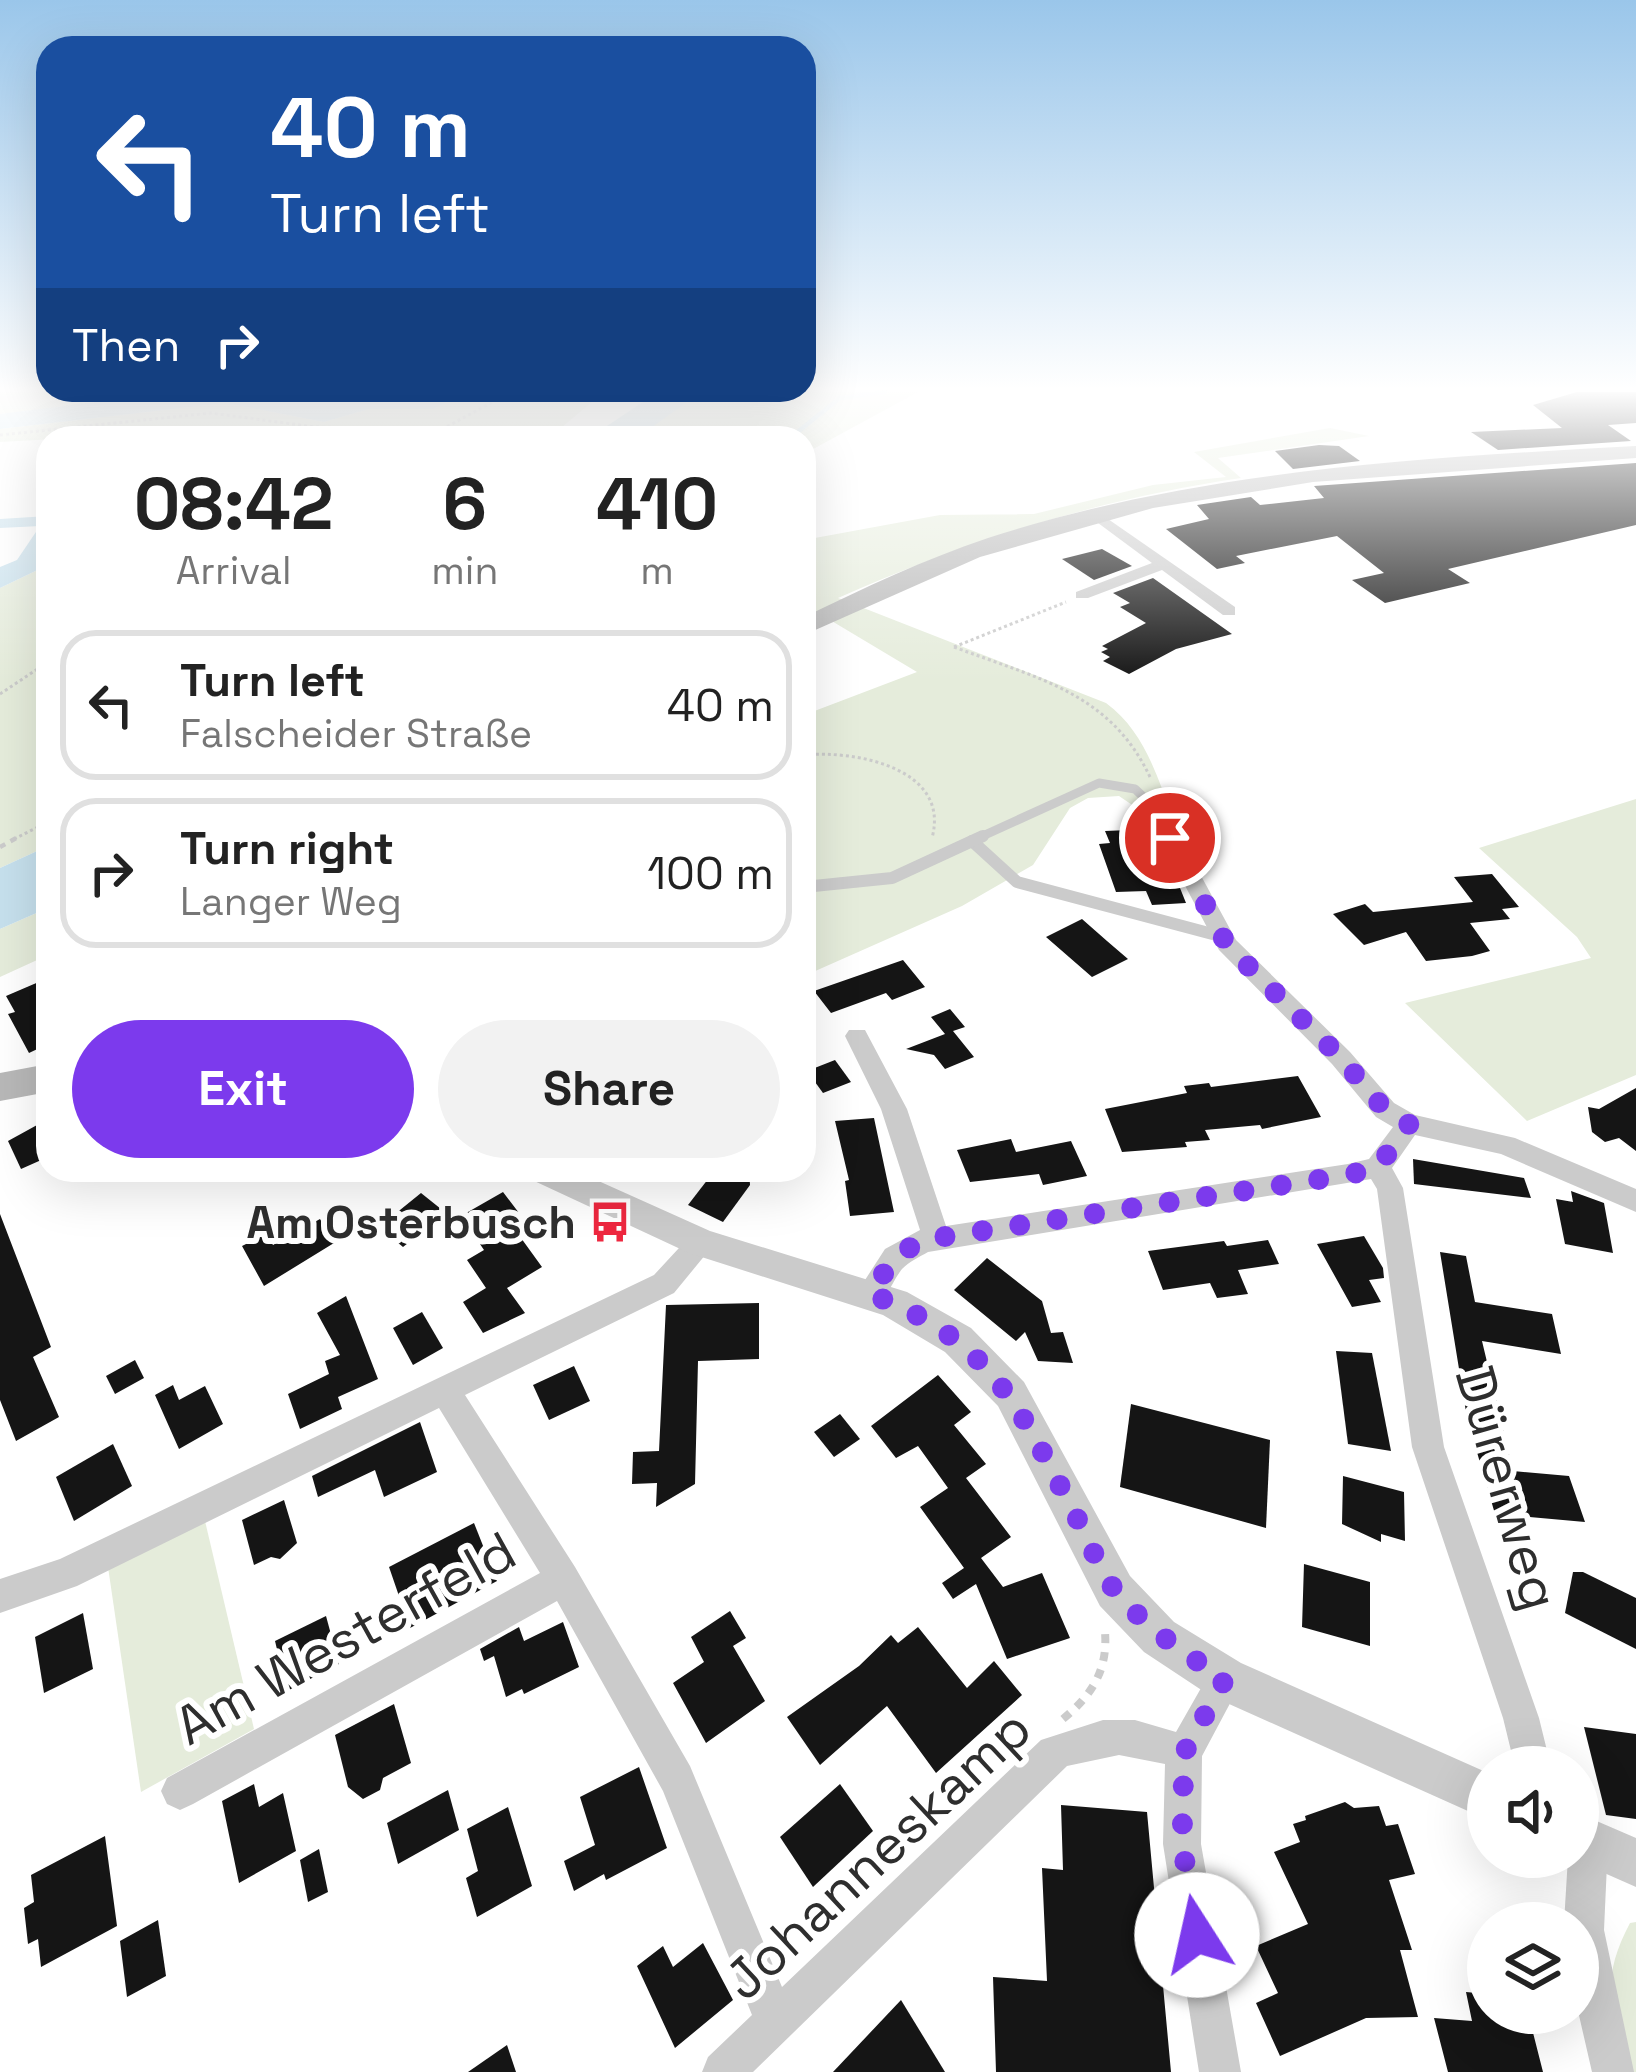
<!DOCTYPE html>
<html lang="en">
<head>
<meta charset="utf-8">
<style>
	body { margin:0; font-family:"Space Grotesk",sans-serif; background:#f2f2f2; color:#222; height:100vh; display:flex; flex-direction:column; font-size:45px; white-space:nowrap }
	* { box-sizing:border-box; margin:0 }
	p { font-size:39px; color:#767676 }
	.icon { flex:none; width:66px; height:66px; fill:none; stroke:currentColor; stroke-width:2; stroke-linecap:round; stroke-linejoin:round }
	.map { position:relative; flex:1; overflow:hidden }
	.side { position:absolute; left:36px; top:426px; width:780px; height:756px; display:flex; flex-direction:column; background:#fff; border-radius:36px; box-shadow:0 12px 48px #0002 }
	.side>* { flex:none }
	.banner { position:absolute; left:36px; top:36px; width:780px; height:366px; border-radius:36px; box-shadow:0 12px 48px #0002; background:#1a4fa0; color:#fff; overflow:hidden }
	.controls { position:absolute; left:1467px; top:1746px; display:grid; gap:24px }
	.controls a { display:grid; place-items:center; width:132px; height:132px; border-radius:50%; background:#fff; box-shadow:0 12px 48px #0002; font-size:60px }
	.pin { position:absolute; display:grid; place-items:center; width:102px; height:102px; color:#fff; margin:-51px; border:6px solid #fff; border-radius:50%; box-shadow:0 3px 12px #0007 }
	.me { position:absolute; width:132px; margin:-66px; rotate:350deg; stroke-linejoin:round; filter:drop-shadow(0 0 9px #0008) }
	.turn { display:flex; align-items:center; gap:42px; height:252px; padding:0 36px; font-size:54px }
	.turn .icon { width:156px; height:156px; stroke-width:2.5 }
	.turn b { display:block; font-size:84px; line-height:102px }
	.then { display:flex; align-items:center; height:114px; padding:0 36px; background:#0003; gap:24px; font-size:45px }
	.eta { display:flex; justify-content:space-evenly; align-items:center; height:204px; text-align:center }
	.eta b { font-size:72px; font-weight:600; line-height:84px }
	.primary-button { display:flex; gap:24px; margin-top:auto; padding:24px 36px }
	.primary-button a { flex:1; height:138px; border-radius:72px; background:#7c3aed; color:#fff; font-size:48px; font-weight:600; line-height:138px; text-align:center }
	.primary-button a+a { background:#f2f2f2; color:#222 }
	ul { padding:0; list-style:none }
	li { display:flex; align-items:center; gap:36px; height:150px; margin:0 24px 18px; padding:0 12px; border:6px solid #e0e0e0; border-radius:36px }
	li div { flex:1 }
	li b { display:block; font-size:45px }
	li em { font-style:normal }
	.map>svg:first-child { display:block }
	.green { fill:#e5ecdb }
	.water { fill:#c6e0ed }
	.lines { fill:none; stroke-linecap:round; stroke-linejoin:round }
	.stream { stroke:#c6e0ed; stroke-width:4.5 }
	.building { fill:#151515 }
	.path-far2 { stroke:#cbcbcb; stroke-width:3; stroke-dasharray:3 3; stroke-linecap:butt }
	.path-far1 { stroke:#cbcbcb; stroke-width:4.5; stroke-dasharray:6 6; stroke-linecap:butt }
	.path { stroke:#cbcbcb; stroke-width:8; stroke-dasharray:9 9; stroke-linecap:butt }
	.service-far1 { stroke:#cbcbcb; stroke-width:9 }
	.service { stroke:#cbcbcb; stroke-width:12 }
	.minor { fill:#cbcbcb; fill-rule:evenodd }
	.tertiary { fill:#cbcbcb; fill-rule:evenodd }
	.secondary { fill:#b8b8b8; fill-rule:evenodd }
	.route { stroke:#7c3aed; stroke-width:21; stroke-dasharray:0 37.8 }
	.labels { text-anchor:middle; stroke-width:12; stroke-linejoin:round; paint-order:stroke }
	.poi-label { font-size:45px; font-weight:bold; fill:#2e2e2e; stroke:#fff; text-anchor:end }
	.near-street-label { font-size:54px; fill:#2e2e2e; stroke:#fff }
</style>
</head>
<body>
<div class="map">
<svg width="1636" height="2072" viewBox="0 0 1636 2072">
	<rect width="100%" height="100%" fill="#fff"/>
	<g class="green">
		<path d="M0,392h209l-209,22z"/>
		<path d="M468,392h122l9,4 -50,42 -405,-4 -144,8v-13l225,-26 99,19 45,-13h64z"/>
		<path d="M731,392h187l-114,62v-16h-167l47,-35z"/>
		<path d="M1330,428l39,8 -151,22 23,20c-142,21 -272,62 -403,120l268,105c37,27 50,70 66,112l-22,2 -31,-21 -31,2 -18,10 -37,57 -71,41 -158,70v-261l113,-43 -102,-61 -11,4v-75l136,-25 94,-1 119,-29 73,-8 -32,-25z"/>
		<path d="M48,565v281l-48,22v-280z"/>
		<path d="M1636,799v276l-109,46 -122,-118 186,-45 -14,-21 -98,-89z"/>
		<path d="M48,908v47l-48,22v-48z"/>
		<path d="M205,1521l49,208 -113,63 -33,-225z"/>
		<path d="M1636,1922v150h-10c-13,-63 -28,-89 4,-149z"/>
	</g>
	<g class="water">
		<path d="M468,392l-35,17h-64l-45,13 -99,-19 -225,26v-15l168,-21z"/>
		<path d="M658,392h43l-64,46h-48z"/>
		<path d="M48,516v49l-48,23v-21l17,-7 23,-34 -40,2v-9z"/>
		<path d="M48,846v62l-48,21v-61z"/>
	</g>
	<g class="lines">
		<path class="stream" d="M790,438l50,-40 45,-6"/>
	</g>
	<g class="building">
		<path d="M1577,392h59v31l-28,2 23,16 -133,9 -27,-18 91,-4 -29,-23z"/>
		<path d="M1319,445l20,1 21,15 -67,8 -18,-18z"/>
		<path d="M1636,463v62l-188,44 22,14 -85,20 -33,-23 32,-7 -47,-37 -101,20 9,7 -28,6 -51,-40 43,-10 -12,-14 54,-8 9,8 64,-7 -10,-12z"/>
		<path d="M1102,549l30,17 -38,14 -32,-21z"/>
		<path d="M1153,578l79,56 -56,15 -47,25 -26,-13 7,-4 -9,-5 7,-3 -6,-3 44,-23 -26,-16 10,-4 -17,-10z"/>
		<path d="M1129,830l21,55 28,-2 8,20 -34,2 -6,-14 -30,1 -17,-48 11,-1 -5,-12z"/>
		<path d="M1492,874l27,33 -17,2 8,10 -40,4 20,28 -18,5 -46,5 -20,-29 -42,13 -31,-31 32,-10 8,8 100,-10 -19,-25z"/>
		<path d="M1082,919l25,22 21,18 -36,18 -46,-40z"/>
		<path d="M903,960l22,27 -33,13 -6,-7 -55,20 -17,-22z"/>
		<path d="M48,978v66l-19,9 -21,-39 7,-2 -9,-16z"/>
		<path d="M950,1009l15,18 -12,4 21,26 -29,12 -11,-14 -28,-6 39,-15 -14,-17z"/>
		<path d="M835,1060l16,22 -28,11 -16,-22z"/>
		<path d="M1298,1076l23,41 -59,12 -2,-4 -55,5 5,10 -25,2 2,5 -65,5 -17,-43 82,-16 -3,-7 25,-3 2,4z"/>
		<path d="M1636,1088v63l-17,-13 -14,4 -13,-10 -4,-25 11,2z"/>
		<path d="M874,1118l20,94 -44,4 -5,-35 4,-1 -14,-59z"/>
		<path d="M48,1119v38l-27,12 -13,-28z"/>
		<path d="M1011,1139l5,13 55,-11 16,35 -44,9 -4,-11 -69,8 -13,-32z"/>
		<path d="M1413,1159l111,19 7,20 -117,-14z"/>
		<path d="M715,1170h34l1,15 -27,37 -35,-17z"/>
		<path d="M1571,1191l33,12 9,50 -48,-9 -9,-45 17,3z"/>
		<path d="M503,1192l16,21 -11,7 34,47 -35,21 18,25 -42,20 -20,-31 23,-14 -19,-28 17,-10 -23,-34z"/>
		<path d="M421,1193l25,20 -43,34 -24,-20z"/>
		<path d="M0,1214l51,133 -18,10 26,60 -43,24 -16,-41z"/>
		<path d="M320,1219l14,24 -70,43 -22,-40 24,-12 7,11z"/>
		<path d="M1364,1236l19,32 1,10 -15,2 12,22 -29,5 -35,-63z"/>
		<path d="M1268,1240l11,24 -41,6 10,24 -31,4 -7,-15 -47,7 -15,-39 76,-10 3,5z"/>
		<path d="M1440,1252l26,4 9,46 77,12 9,40 -79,-13 31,130 56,5 16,46 -90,-8 -28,-96z"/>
		<path d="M987,1258l55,43 9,32 12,-1 10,31 -35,-2 -13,-29 -9,9 -62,-51z"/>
		<path d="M346,1296l32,83 -40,18 4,12 -42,20 -12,-35 41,-20 -4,-13 15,-6 -23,-42z"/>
		<path d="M759,1303v56l-61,2 -3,123 -39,23 1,-24 -25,1 1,-32 26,-1 7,-146z"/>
		<path d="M422,1312l21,36 -30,17 -20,-37z"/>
		<path d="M1336,1351l36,2 19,98 -43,-7z"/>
		<path d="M135,1360l9,18 -29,16 -9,-18z"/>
		<path d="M574,1366l16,35 -41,19 -16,-35z"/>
		<path d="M938,1375l33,37 -17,13 32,39 -20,14 45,59 -30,21 22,29 39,-14 28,65 -63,21 -31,-75 -23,15 -11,-16 22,-15 -44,-61 28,-19 -30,-42 -22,12 -25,-32z"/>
		<path d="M173,1385l6,15 26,-14 18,38 -44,25 -24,-54z"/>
		<path d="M1131,1404l139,36 -4,88 -146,-41z"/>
		<path d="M840,1414l20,25 -26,18 -20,-25z"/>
		<path d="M420,1422l17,50 -53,25 -9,-27 -57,27 -6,-21z"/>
		<path d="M113,1444l19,42 -58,35 -18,-44z"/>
		<path d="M1343,1476l61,16 1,49 -24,-7v8l-39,-18z"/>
		<path d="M284,1500l13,43 -17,16 -9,-2 -17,8 -12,-45z"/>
		<path d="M474,1523l23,58 -87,47 -21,-61z"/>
		<path d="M1304,1564l66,18v64l-68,-19z"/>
		<path d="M1573,1572h10l53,26v51l-71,-36z"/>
		<path d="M730,1611l16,27 -13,8 32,55 -59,42 -33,-60 31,-21 -13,-25z"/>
		<path d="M83,1613l10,56 -49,24 -9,-56z"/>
		<path d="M326,1616l13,48 -52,27 -12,-50z"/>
		<path d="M563,1622l16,45 -55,27 -2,-5 -16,8 -12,-41 -10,5 -4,-12 39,-22 5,14z"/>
		<path d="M918,1627l49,61 27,-27 28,34 -86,78 -49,-67 -67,59 -33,-48 72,-51 32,-31 7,8z"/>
		<path d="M394,1704l17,59 -28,15 -3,12 -17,9 -15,-12 -13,-52z"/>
		<path d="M1584,1727l52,7v85l-30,-4z"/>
		<path d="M639,1767l28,81 -61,32 -2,-6 -30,17 -10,-30 31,-16 -15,-48z"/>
		<path d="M254,1784l5,23 24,-14 13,58 -57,32 -17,-82z"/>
		<path d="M840,1784l33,47 -60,56 -33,-50z"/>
		<path d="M448,1790l11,40 -61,34 -11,-41z"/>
		<path d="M1345,1802l9,6 25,-2 7,20 12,-2 17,50 -26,6 23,70h-12l18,67 -52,1 -86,38 -24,-53 22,-10 -22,-47 52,-22 -34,-72 26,-10 -7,-18 13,-4 -1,-4z"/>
		<path d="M1061,1805l86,7 24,260h-175l-3,-95 54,4 -5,-113 21,2z"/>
		<path d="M508,1807l24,79 -55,31 -11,-39 12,-7 -11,-42z"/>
		<path d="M105,1836l12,90 -76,41 -3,-28 -10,5 -4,-36 10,-6 -3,-27z"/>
		<path d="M319,1849l9,43 -20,10 -8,-42z"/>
		<path d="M158,1920l8,56 -39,21 -7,-56z"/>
		<path d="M703,1943l30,57 -58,48 -38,-82 26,-20 10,21z"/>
		<path d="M1466,1992l22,2v19h40l15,59h-95l-14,-54 38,3z"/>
		<path d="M901,2000l44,72h-112z"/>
		<path d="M507,2045l9,27h-48z"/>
	</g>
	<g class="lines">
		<g class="path-far2">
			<path d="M0,435l211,-22 104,14 90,2 27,6"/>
			<path d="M426,438l85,-46"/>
			<path d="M954,647c82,31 156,45 196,130"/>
			<path d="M954,647l112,-45"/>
			<path d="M0,694l48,-32"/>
			<path d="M804,755c51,-5 147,13 128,83"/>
			<path d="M804,771l8,-15"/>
			<path d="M14,839l34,-17"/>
		</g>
		<path class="path-far1" d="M0,847l20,-11"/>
		<path class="path" d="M1063,1719c29,-24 45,-49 42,-87"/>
		<path class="service-far1" d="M976,839l123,-56 36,6 18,17"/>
		<g class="service">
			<path d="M972,841l45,41 203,54"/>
			<path d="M804,887l88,-9 91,-42"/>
		</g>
		<g class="minor">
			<path d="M1095,510l140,97v8h-12l-61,-45 -74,28h-12v-6l76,-29 -62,-46v-6z"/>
			<path d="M1153,800l10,6 73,134 114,112 44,51 21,12 100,23 121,51v23l-135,-58 -86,-19 -23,33 11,20 41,259 95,271 12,49h-36l-12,-49 -91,-271 -35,-258 -6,-10 -443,73c-9,5 -19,10 -26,17 -13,16 -17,43 -42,34l-4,-9 29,-45 35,-19 -39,-121 -36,-73 4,-6h16l42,79 39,117 402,-62 21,-5 24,-32 -17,-10 -44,-53 -113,-114 -76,-144z"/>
			<path d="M701,1231l10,4 4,8 -41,50 -209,102 110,172 115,199 92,221 259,-247 62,-20h32l41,12 37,-65 12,-6 12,6 6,12 -41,77 -1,88 40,228h-42l-36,-228 2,-80 -46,-9 -52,11 -314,306h-51l6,-15 44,-42 -89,-224 -106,-190 -364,203 -13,6 -13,-6 -6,-13 6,-13 373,-205 -101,-165 -362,178 -77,27v-34l60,-20 594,-284 37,-40z"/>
			<path d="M1589,1823l13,6 6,13 -4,88 30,142h-42l-14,-61v-88h-14l4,-66h10v-30z"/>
		</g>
		<g class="tertiary">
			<path d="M526,1170h48l136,61 197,61 64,36 53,54 106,194 44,46 67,41 247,110v47l-279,-125 -65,-43 -44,-46 -102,-200 -53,-54 -62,-37 -194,-62 -159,-74z"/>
			<path d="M1578,1813l58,25v49l-68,-30h10z"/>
		</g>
		<g class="secondary">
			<path d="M1636,446v12l-323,24 -160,26 -173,49 -176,78v-18c60,-29 121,-58 184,-79 210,-68 429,-80 648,-92z"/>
			<path d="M48,1064v28l-48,9v-28z"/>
		</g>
	</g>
	<linearGradient id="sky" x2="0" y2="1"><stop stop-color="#9ac6ea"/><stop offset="0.57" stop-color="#fff"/><stop offset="1" stop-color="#fff" stop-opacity="0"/></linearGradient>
	<rect width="1636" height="682" fill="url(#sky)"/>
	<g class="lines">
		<path class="route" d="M1170,838l57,107 114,113 44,52 24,14 -31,43 -30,8 -426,65 -27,17 -25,37c125,47 151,118 209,228 12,23 22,52 39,72 31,36 67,60 107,85l-41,74 -2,91 15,91"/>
	</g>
	<defs>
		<g id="bus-bare" transform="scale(3.24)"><path d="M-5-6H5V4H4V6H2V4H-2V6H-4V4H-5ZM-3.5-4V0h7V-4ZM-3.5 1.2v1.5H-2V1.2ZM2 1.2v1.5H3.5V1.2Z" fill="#ee273f" stroke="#fff" stroke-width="2.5" paint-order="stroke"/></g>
	</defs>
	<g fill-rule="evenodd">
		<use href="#bus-bare" x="610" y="1222"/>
	</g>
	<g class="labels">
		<g class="poi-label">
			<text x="576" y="1238">Am Osterbusch</text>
		</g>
		<g class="near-street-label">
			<text transform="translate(1508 1488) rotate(74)" y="19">Dürerweg</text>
			<text transform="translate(345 1638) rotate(-29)" y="19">Am Westerfeld</text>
			<text transform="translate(877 1854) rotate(-43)" y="19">Johanneskamp</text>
		</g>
	</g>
</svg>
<div class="controls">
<a><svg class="icon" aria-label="sound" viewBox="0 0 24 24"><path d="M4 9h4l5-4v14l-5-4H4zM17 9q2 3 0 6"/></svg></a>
<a><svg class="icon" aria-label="layers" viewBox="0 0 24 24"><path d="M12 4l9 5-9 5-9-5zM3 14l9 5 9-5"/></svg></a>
</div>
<div class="pin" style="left:1170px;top:838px;background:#d93025"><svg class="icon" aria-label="arrive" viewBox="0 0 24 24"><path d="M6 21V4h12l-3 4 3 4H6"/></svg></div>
<svg class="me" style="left:1197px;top:1935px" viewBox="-20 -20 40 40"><circle r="19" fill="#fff"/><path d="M0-13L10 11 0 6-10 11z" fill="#7c3aed"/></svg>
<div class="banner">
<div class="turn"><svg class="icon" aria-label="left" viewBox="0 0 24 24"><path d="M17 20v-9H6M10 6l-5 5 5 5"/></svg><div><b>40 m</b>Turn left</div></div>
<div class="then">Then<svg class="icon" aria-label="right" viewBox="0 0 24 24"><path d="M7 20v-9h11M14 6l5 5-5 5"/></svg></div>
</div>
<section class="side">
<div class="eta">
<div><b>08:42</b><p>Arrival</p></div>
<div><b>6</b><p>min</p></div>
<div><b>410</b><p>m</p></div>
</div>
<ul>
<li><svg class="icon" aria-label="left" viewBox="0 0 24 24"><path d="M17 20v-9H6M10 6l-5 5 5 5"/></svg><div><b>Turn left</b><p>Falscheider Straße</p></div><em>40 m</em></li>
<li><svg class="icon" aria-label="right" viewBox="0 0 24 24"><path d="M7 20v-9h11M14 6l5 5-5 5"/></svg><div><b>Turn right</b><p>Langer Weg</p></div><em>100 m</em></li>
</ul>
<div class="primary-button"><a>Exit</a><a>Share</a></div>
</section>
</div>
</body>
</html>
